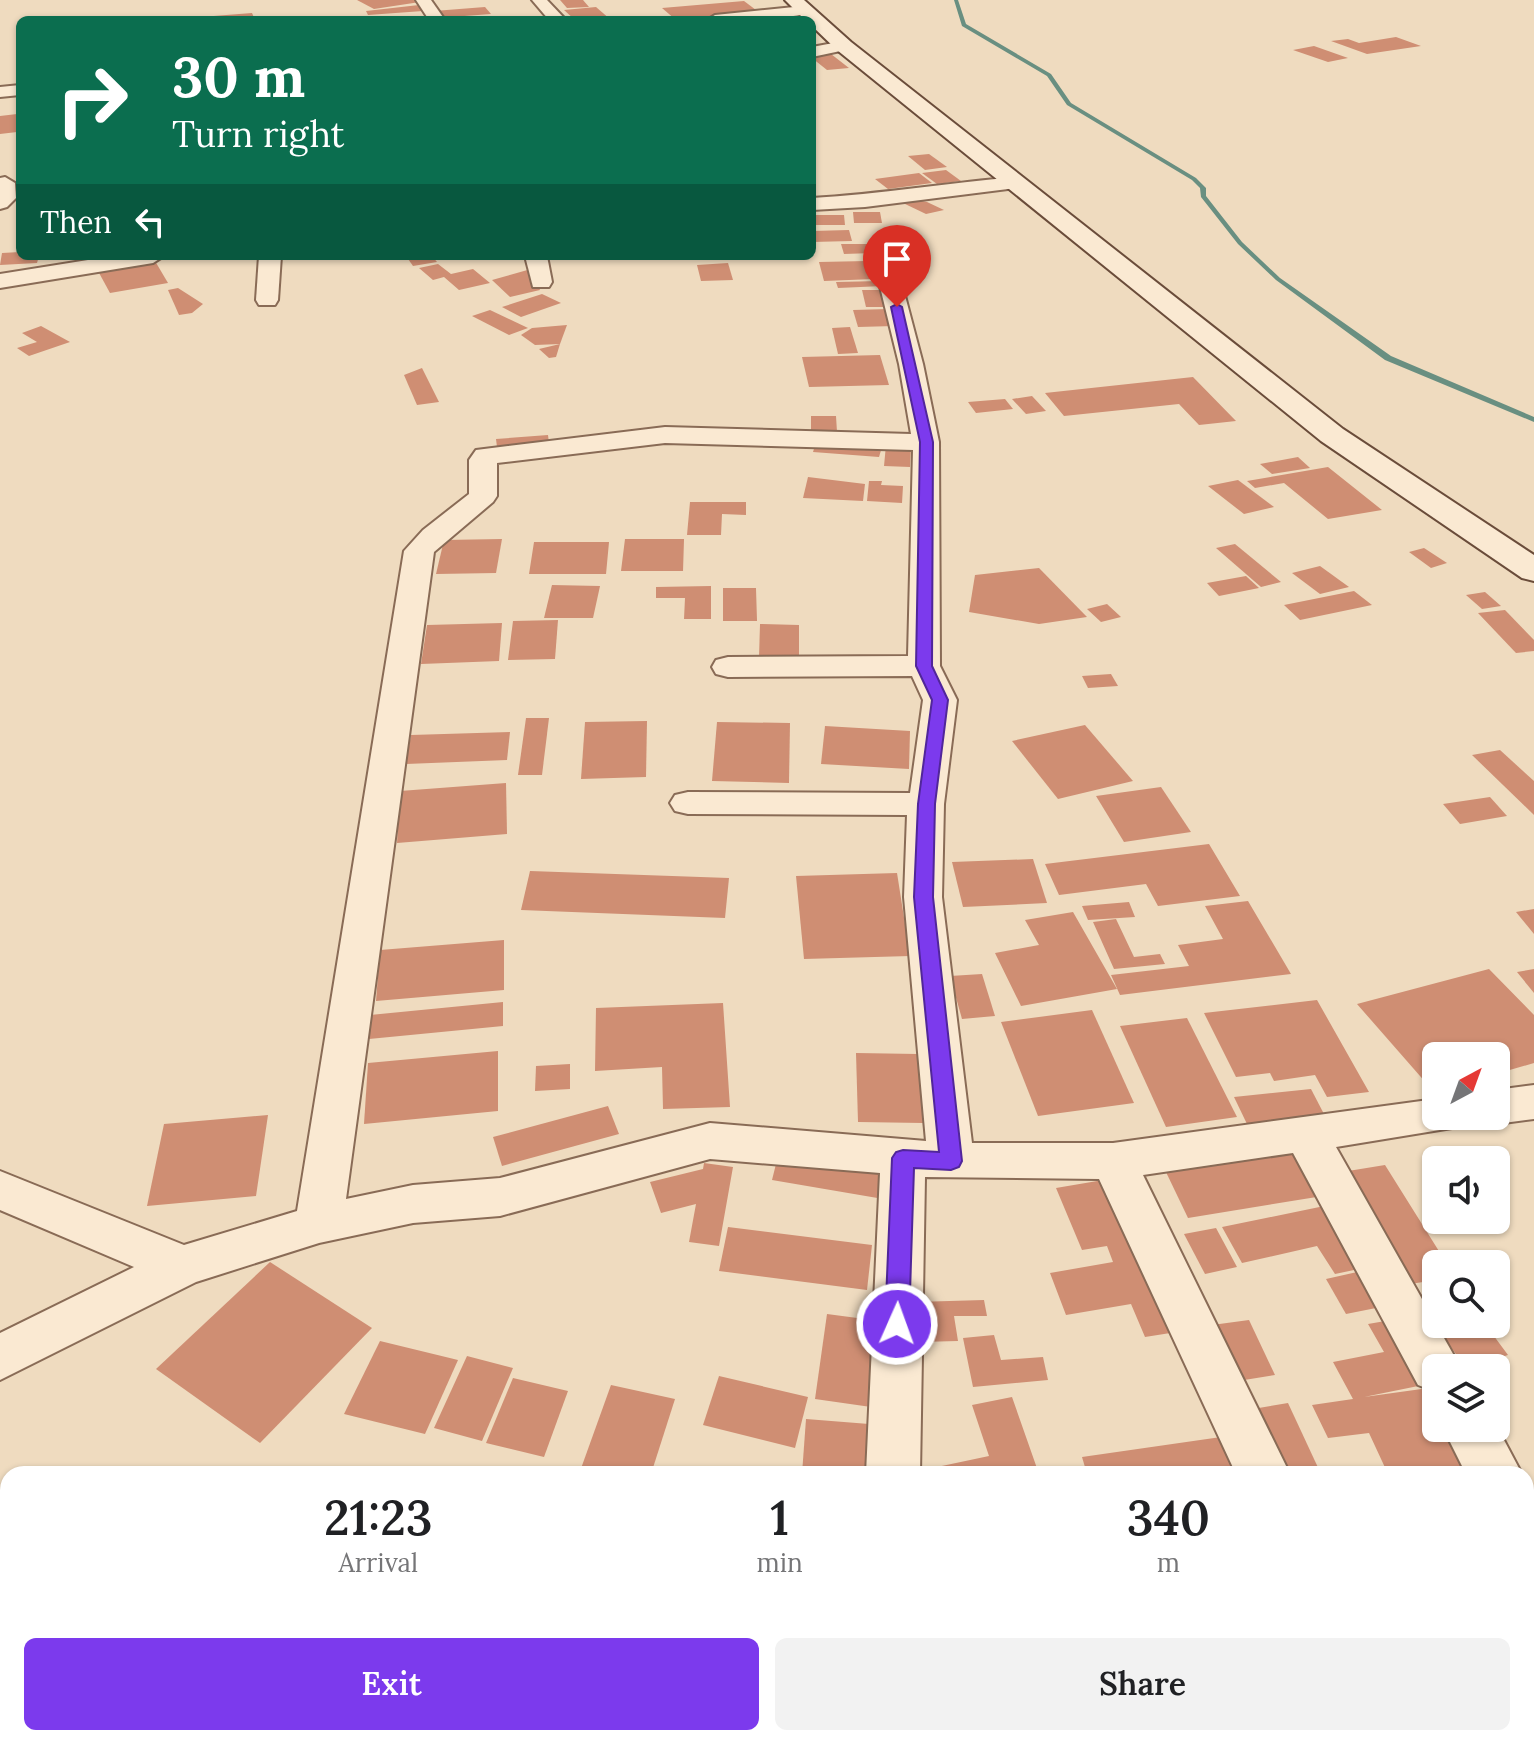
<!DOCTYPE html>
<html lang="en">
<head>
<meta charset="utf-8">
<style>
	body { margin:0; font-family:Lora,serif; background:#f2f2f2; color:#202124; height:100vh; display:flex; flex-direction:column; font-size:30px; white-space:nowrap }
	* { box-sizing:border-box; margin:0 }
	p { font-size:26px; color:#757577 }
	.icon { flex:none; width:44px; height:44px; fill:none; stroke:currentColor; stroke-width:2; stroke-linecap:round; stroke-linejoin:round }
	.map { position:relative; flex:1; overflow:hidden }
	.drawer { position:absolute; left:0px; top:1466px; width:1534px; height:280px; display:flex; flex-direction:column; background:#fff; border-radius:24px 24px 0 0; box-shadow:0 2px 6px #0004 }
	.drawer>* { flex:none }
	.top-card { position:absolute; left:16px; top:16px; width:800px; height:244px; border-radius:12px; box-shadow:0 2px 6px #0004; background:#0b6e4f; color:#fff; overflow:hidden }
	.needle { width:52px; rotate:41deg }
	.fabs { position:absolute; left:1422px; top:1042px; display:grid; gap:16px }
	.fabs a { display:grid; place-items:center; width:88px; height:88px; border-radius:12px; background:#fff; box-shadow:0 2px 6px #0004; font-size:40px }
	.pin { position:absolute; display:grid; place-items:center; width:68px; height:68px; color:#fff; margin:-82px -34px; border-radius:50% 50% 50% 0; rotate:-45deg; box-shadow:0 0 8px #0007 }
	.pin .icon { rotate:45deg }
	.me { position:absolute; width:88px; margin:-44px; rotate:2deg; stroke-linejoin:round; filter:drop-shadow(0 0 6px #0008) }
	.turn { display:flex; align-items:center; gap:28px; height:168px; padding:0 24px; font-size:36px }
	.turn .icon { width:104px; height:104px; stroke-width:2.5 }
	.turn b { display:block; font-size:56px; line-height:68px }
	.then { display:flex; align-items:center; height:76px; padding:0 24px; background:#0003; gap:16px; font-size:30px }
	.eta { display:flex; justify-content:space-evenly; align-items:center; height:136px; text-align:center }
	.eta b { font-size:48px; font-weight:600; line-height:56px }
	.button { display:flex; gap:16px; margin-top:auto; padding:16px 24px }
	.button a { flex:1; height:92px; border-radius:12px; background:#7c3aed; color:#fff; font-size:32px; font-weight:600; line-height:92px; text-align:center }
	.button a+a { background:#f2f2f2; color:#202124 }
	.map>svg:first-child { display:block }
	.lines { fill:none; stroke-linecap:round; stroke-linejoin:round }
	.stream { fill:#698f81; fill-rule:evenodd }
	.building { fill:#cf8e73 }
	.street-casing { stroke:#896b56; stroke-width:4 }
	.secondary-casing { stroke:#6a4c3a; stroke-width:4 }
	.street { fill:#fae9d2; fill-rule:evenodd }
	.secondary { fill:#fae9d2; fill-rule:evenodd }
	.route { fill:#7c3aed; stroke:#51269a; stroke-width:2 }
</style>
</head>
<body>
<div class="map">
<svg width="1534" height="1746" viewBox="0 0 1534 1746">
	<rect width="100%" height="100%" fill="#efdbbf"/>
	<g class="lines">
		<path class="stream" d="M954,0h4l8,24 85,50 20,29 125,75 10,10v8l36,46 38,36 111,78 143,61v5l-149,-62 -109,-80 -38,-36 -37,-47 -1,-9 -8,-8 -125,-75 -20,-29 -85,-50z"/>
	</g>
	<g class="building">
		<path d="M357,0h63v2l-46,7z"/>
		<path d="M560,0h23l6,7 -22,1z"/>
		<path d="M744,1l16,12 -84,7 -14,-12z"/>
		<path d="M419,5l4,6 -55,4 -2,-4z"/>
		<path d="M485,7l6,7 -53,4 -4,-7z"/>
		<path d="M596,7l15,13h-36l-11,-10z"/>
		<path d="M252,13l3,7h-53l-1,-3z"/>
		<path d="M1396,37l25,9 -54,8 -36,-13 17,-2 11,4z"/>
		<path d="M1314,46l34,12 -20,4 -35,-12z"/>
		<path d="M831,54l18,14 -22,2 -15,-12z"/>
		<path d="M17,114v18l-17,2v-18z"/>
		<path d="M929,154l18,13 -22,3 -17,-14z"/>
		<path d="M946,170l15,11 -24,3 -15,-11z"/>
		<path d="M919,173l13,10 -44,6 -13,-10z"/>
		<path d="M917,200l10,2 17,8 -18,4 -23,-11z"/>
		<path d="M853,212h27l2,11h-28z"/>
		<path d="M812,215h32l1,10h-33z"/>
		<path d="M849,230l3,11 -40,1v-11z"/>
		<path d="M841,244h29l3,9 -29,1z"/>
		<path d="M20,252v4h19l-2,7 -37,2 2,-12z"/>
		<path d="M406,256h26l5,6 -24,4z"/>
		<path d="M155,261l13,22 -58,10 -12,-22z"/>
		<path d="M867,261l7,18 -50,2 -5,-19z"/>
		<path d="M728,263l5,17 -32,1 -4,-16z"/>
		<path d="M438,264l13,10 22,-5 17,14 -31,7 -15,-13 -11,3 -14,-12z"/>
		<path d="M531,269l9,21 -30,7 -18,-17z"/>
		<path d="M881,281l2,5 -45,2 -2,-6z"/>
		<path d="M178,288l25,16 -11,9 -13,2 -11,-25z"/>
		<path d="M862,290h20l3,17h-19z"/>
		<path d="M542,294l19,9 -40,14 -19,-10z"/>
		<path d="M889,309l5,17 -36,1 -5,-17z"/>
		<path d="M490,310l38,18 -19,7 -37,-19z"/>
		<path d="M567,325l-7,19 -25,1 -14,-10 11,-7z"/>
		<path d="M41,326l29,16 -41,14 -12,-8 20,-6 -15,-9z"/>
		<path d="M850,327l8,26 -20,1 -6,-26z"/>
		<path d="M560,344l-4,13 -7,1 -10,-9z"/>
		<path d="M880,355l9,30 -80,2 -7,-30z"/>
		<path d="M422,368l17,34 -22,3 -13,-30z"/>
		<path d="M1193,377l43,44 -37,4 -20,-21 -115,12 -19,-23z"/>
		<path d="M1032,396l14,15 -20,3 -14,-15z"/>
		<path d="M1005,399l8,10 -37,4 -8,-11z"/>
		<path d="M811,416h25l1,16h-26z"/>
		<path d="M548,435l1,8 -52,4 -1,-8z"/>
		<path d="M816,442l66,5 -3,10 -66,-5z"/>
		<path d="M886,445l25,1 -1,21 -26,-1z"/>
		<path d="M1298,457l12,11 -38,6 -12,-10z"/>
		<path d="M1328,467l54,43 -54,9 -44,-36 -29,5 -8,-7z"/>
		<path d="M808,477l57,7 -2,17 -60,-3z"/>
		<path d="M1238,480l36,27 -30,7 -36,-28z"/>
		<path d="M869,481h13l-1,4 22,1 -1,17 -35,-2z"/>
		<path d="M690,502h56v13l-24,-1 -1,21h-34z"/>
		<path d="M502,539l-6,34 -60,1 8,-34z"/>
		<path d="M625,539h59l-1,32h-62z"/>
		<path d="M534,542h75l-3,32h-77z"/>
		<path d="M1235,544l46,38 -20,5 -45,-39z"/>
		<path d="M1424,548l23,15 -16,5 -22,-16z"/>
		<path d="M1320,566l29,21 -29,7 -28,-21z"/>
		<path d="M1039,568l48,49 -48,7 -70,-12 6,-37z"/>
		<path d="M1246,576l13,12 -40,8 -12,-13z"/>
		<path d="M552,585l48,1 -7,32h-49z"/>
		<path d="M711,586v33h-27l1,-21h-29v-11z"/>
		<path d="M723,588h33l1,33h-34z"/>
		<path d="M1354,591l18,14 -72,15 -16,-15z"/>
		<path d="M1485,592l16,14 -19,3 -16,-14z"/>
		<path d="M1107,604l14,13 -20,5 -14,-13z"/>
		<path d="M1505,610l29,30v11l-18,2 -38,-40z"/>
		<path d="M558,620l-3,39 -47,1 5,-39z"/>
		<path d="M502,623l-3,38 -78,3 6,-39z"/>
		<path d="M760,624l39,1v33h-40z"/>
		<path d="M1111,674l7,12 -30,2 -6,-12z"/>
		<path d="M526,718h23l-7,57h-24z"/>
		<path d="M647,721l-1,56 -65,2 4,-57z"/>
		<path d="M717,722l73,1 -1,60 -77,-2z"/>
		<path d="M1085,725l48,56 -75,18 -46,-58z"/>
		<path d="M825,726l85,5 -1,38 -88,-5z"/>
		<path d="M510,732l-3,28 -101,4 5,-29z"/>
		<path d="M1500,750l34,31v34l-62,-60z"/>
		<path d="M506,783l1,51 -110,9 3,-52z"/>
		<path d="M1161,787l30,45 -67,10 -28,-46z"/>
		<path d="M1490,797l17,19 -47,8 -17,-20z"/>
		<path d="M1209,844l31,52 -82,10 -12,-22 -87,11 -14,-31z"/>
		<path d="M1033,859l14,44 -84,4 -11,-45z"/>
		<path d="M530,871l199,7 -4,40 -204,-8z"/>
		<path d="M897,873l13,83 -106,3 -8,-83z"/>
		<path d="M1248,901l43,73 -171,21 -9,-20 78,-9 -11,-21 45,-6 -18,-33z"/>
		<path d="M1129,902l6,15 -47,3 -6,-14z"/>
		<path d="M1534,909v25l-18,-22z"/>
		<path d="M1073,912l44,77 -96,17 -26,-53 44,-8 -14,-25z"/>
		<path d="M1116,919l18,38 26,-3 5,10 -51,5 -21,-47z"/>
		<path d="M504,940v50l-128,11 4,-51z"/>
		<path d="M1489,969l45,46v48l-38,11v-18h-60l-2,36 -77,-88z"/>
		<path d="M1534,969v24l-17,-21z"/>
		<path d="M982,974l13,42 -33,3 -12,-43z"/>
		<path d="M1317,1000l52,92 -42,5 -12,-22 -41,6 -4,-8 -34,4 -32,-64z"/>
		<path d="M503,1002v24l-134,13 1,-24z"/>
		<path d="M723,1003l7,104 -67,2 -1,-42 -67,4 1,-63z"/>
		<path d="M1092,1010l42,93 -96,13 -37,-94z"/>
		<path d="M1187,1018l50,99 -71,10 -46,-101z"/>
		<path d="M498,1051v60l-134,13 4,-61z"/>
		<path d="M856,1053l62,1 5,69 -65,-1z"/>
		<path d="M570,1064v25l-35,2 1,-25z"/>
		<path d="M1311,1089l14,27 -78,8 -13,-27z"/>
		<path d="M608,1106l11,28 -117,32 -9,-29z"/>
		<path d="M268,1115l-12,81 -109,10 17,-82z"/>
		<path d="M1302,1148l27,47 -141,23 -23,-48z"/>
		<path d="M778,1156l122,22 -5,23 -123,-21z"/>
		<path d="M704,1163l29,4 -14,79 -30,-4 7,-38 -35,9 -11,-31 53,-13z"/>
		<path d="M1385,1165l62,99h-11v16l-26,4 -68,-112z"/>
		<path d="M1115,1178l68,153 -38,6 -14,-33 -65,11 -16,-42 63,-11 -6,-16 -25,4 -26,-62z"/>
		<path d="M1334,1204l39,62 -38,8 -18,-28 -75,17 -20,-36z"/>
		<path d="M728,1227l144,18 -5,45 -148,-19z"/>
		<path d="M1216,1228l21,39 -32,7 -21,-40z"/>
		<path d="M270,1262l102,66 -112,115 -104,-74z"/>
		<path d="M1375,1268l21,36 -50,10 -20,-35z"/>
		<path d="M984,1300l3,16h-33l4,25 -38,1 -5,-40z"/>
		<path d="M1436,1311v13h49l23,31 -42,13 -39,-54z"/>
		<path d="M827,1314l53,7 -9,86 -56,-8z"/>
		<path d="M1397,1319l36,64 -69,14 72,-10v41h21l17,46h-86l-19,-41 -41,5 -16,-33 41,-6 -20,-37 51,-10 -16,-28z"/>
		<path d="M1249,1320l26,55 -37,6 -26,-56z"/>
		<path d="M994,1335l7,25 42,-3 5,23 -75,7 -10,-49z"/>
		<path d="M380,1341l78,19 -33,74 -81,-20z"/>
		<path d="M467,1356l46,12 -31,73 -48,-13z"/>
		<path d="M719,1376l89,21 -13,51 -92,-23z"/>
		<path d="M513,1378l55,13 -24,66 -58,-14z"/>
		<path d="M611,1385l64,14 -24,75h-72z"/>
		<path d="M1012,1397l27,77h-135l85,-18 -17,-51z"/>
		<path d="M1288,1403l33,71h-46l-28,-64z"/>
		<path d="M806,1419l63,5 -3,50h-64z"/>
		<path d="M1228,1436l15,38h-156l-5,-17z"/>
		<path d="M1534,1569v68l-8,-15v-51z"/>
		<path d="M1534,1667v79h-72l-4,-8h68v-68z"/>
		<path d="M678,1738h25l15,8h-44z"/>
		<path d="M987,1738h137l2,8h-137z"/>
		<path d="M1188,1738h108l3,8h-149z"/>
		<path d="M1303,1738h56l2,6 -54,2z"/>
	</g>
	<g class="lines">
		<g class="street-casing">
			<g id="street">
				<path d="M416,0h15l14,20h-16z"/>
				<path d="M532,0h15l19,20h-17z"/>
				<path d="M804,6l8,5 -3,3 -48,6h-54l8,-5z"/>
				<path d="M844,41l6,2v6l-38,8v-10z"/>
				<path d="M20,85v10l-20,2v-10z"/>
				<path d="M5,177l10,6 1,15 -9,9 -7,2v-31z"/>
				<path d="M1016,177l10,6 -3,4 -158,20 -53,3v-12c68,-4 136,-15 204,-21z"/>
				<path d="M882,244l11,6 30,114 16,78 1,224 17,34 -13,104 -2,93 30,246h141l323,-44v17h22l-6,12 -116,19 125,221h-25v24l-18,-7 -125,-232 -150,22 147,299h-54l-137,-295 -174,-2 -5,297h-54l14,-301 -170,-14 -210,57 -87,7 -94,20 -123,39 -196,98v-47l134,-66 -134,-57v-39l184,74 113,-34 107,-660 19,-21 46,-36v-34l7,-10 189,-23 246,7 -12,-70 -28,-114zM665,443l248,7 -5,206 -180,1 -12,3 -4,7 4,7 12,3 184,-1 11,24 -13,93 -222,-1 -13,3 -5,8 5,8 13,3 219,1 -3,82 22,244 -216,-18 -210,55 -87,7 -67,14 88,-647 59,-50 4,-6v-33z"/>
				<path d="M113,256h51l-11,7 -153,25v-14z"/>
				<path d="M259,256h22l-3,44 -3,5h-16l-3,-5z"/>
				<path d="M525,256h22l5,26 -3,5h-16z"/>
				<path d="M1534,1085v34l-38,5 -16,-5 -1,-3h17v-26z"/>
				<path d="M1496,1425l26,49h-56l-23,-46h53z"/>
				<path d="M1526,1504l8,3v64l-8,-3z"/>
				<path d="M857,1738h60l1,8h-62z"/>
				<path d="M1360,1738h61l4,8h-62z"/>
			</g>
		</g>
		<g class="secondary-casing">
			<path id="secondary" d="M785,0h19l47,42 492,387 191,126v26l-12,-3 -201,-137 -484,-391 -25,-24v-6h-7z"/>
		</g>
		<use href="#street" class="street"/>
		<use href="#secondary" class="secondary"/>
	</g>
	<path class="route" d="M897,304l5,3 31,135 -1,224 16,34 -13,104 -2,93 29,264 -3,6 -8,3 -37,-2 -5,156 -3,7 -9,3 -8,-3 -4,-7 7,-166 4,-6 7,-2 36,2 -25,-255 4,-93 14,-104 -16,-34 4,-224 -29,-135z"/>
</svg>
<div class="fabs">
<a><svg class="needle" viewBox="-14 -14 28 28"><path d="M0-13l5 13h-10z" fill="#e53935"/><path d="M0 13l5-13h-10z" fill="#757577"/></svg></a>
<a><svg class="icon" aria-label="sound" viewBox="0 0 24 24"><path d="M4 9h4l5-4v14l-5-4H4zM17 9q2 3 0 6"/></svg></a>
<a><svg class="icon" aria-label="search" viewBox="0 0 24 24"><circle cx="10" cy="10" r="6"/><path d="M15 15l6 6"/></svg></a>
<a><svg class="icon" aria-label="layers" viewBox="0 0 24 24"><path d="M12 4l9 5-9 5-9-5zM3 14l9 5 9-5"/></svg></a>
</div>
<div class="pin" style="left:897px;top:307px;background:#d93025"><svg class="icon" aria-label="arrive" viewBox="0 0 24 24"><path d="M6 21V4h12l-3 4 3 4H6"/></svg></div>
<svg class="me" style="left:897px;top:1324px" viewBox="-20 -20 40 40"><circle r="17" fill="#7c3aed" stroke="#fff" stroke-width="3"/><path d="M0-11L8 9 0 5-8 9z" fill="#fff"/></svg>
<div class="top-card">
<div class="turn"><svg class="icon" aria-label="right" viewBox="0 0 24 24"><path d="M7 20v-9h11M14 6l5 5-5 5"/></svg><div><b>30 m</b>Turn right</div></div>
<div class="then">Then<svg class="icon" aria-label="left" viewBox="0 0 24 24"><path d="M17 20v-9H6M10 6l-5 5 5 5"/></svg></div>
</div>
<section class="drawer">
<div class="eta">
<div><b>21:23</b><p>Arrival</p></div>
<div><b>1</b><p>min</p></div>
<div><b>340</b><p>m</p></div>
</div>
<div class="button"><a>Exit</a><a>Share</a></div>
</section>
</div>
</body>
</html>
